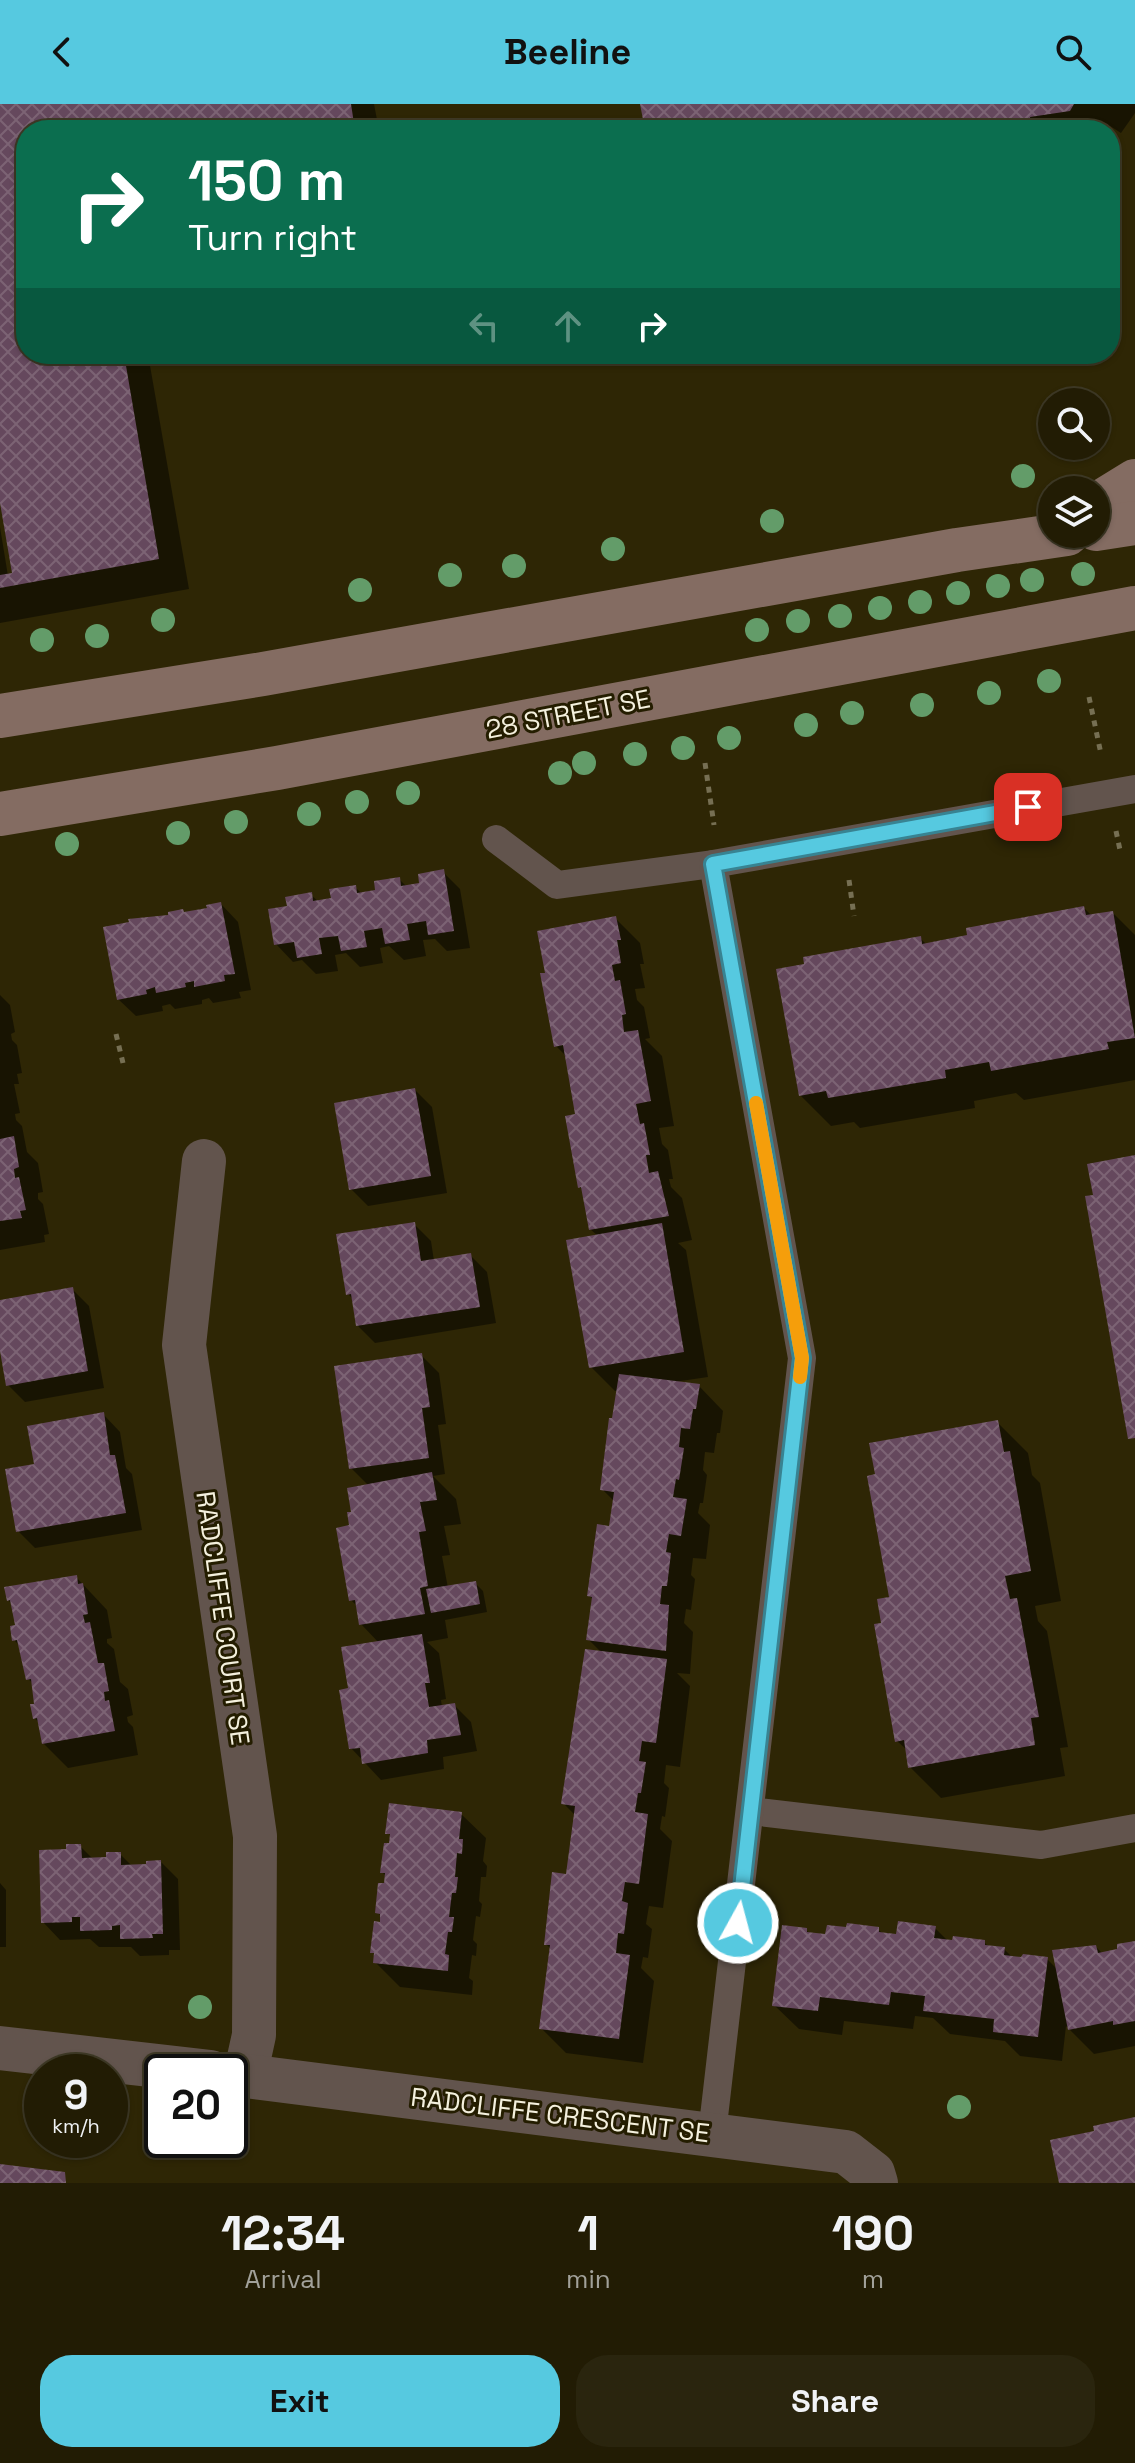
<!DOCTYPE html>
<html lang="en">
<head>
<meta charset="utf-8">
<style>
	body { margin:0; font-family:"Space Grotesk",sans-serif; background:#2a250e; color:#f1f3f6; height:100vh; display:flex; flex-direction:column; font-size:30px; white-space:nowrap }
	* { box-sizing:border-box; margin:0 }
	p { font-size:26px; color:#a2a19a }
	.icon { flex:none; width:44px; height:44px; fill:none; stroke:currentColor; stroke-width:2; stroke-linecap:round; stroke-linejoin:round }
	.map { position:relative; height:2079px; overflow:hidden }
	.side { display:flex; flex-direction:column; background:#221c04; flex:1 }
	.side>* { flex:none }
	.guide { position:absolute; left:16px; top:16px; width:1104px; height:244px; border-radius:32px; box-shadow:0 2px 6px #0004,0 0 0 2px #3f3a26; background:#0b6e4f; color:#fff; overflow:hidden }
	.buttons { position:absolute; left:1038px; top:284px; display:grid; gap:16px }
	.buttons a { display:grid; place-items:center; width:72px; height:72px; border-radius:50%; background:#221c04; box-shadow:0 2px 6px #0004,0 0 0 2px #3f3a26; font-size:40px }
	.speed { position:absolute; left:24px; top:1950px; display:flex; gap:16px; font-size:40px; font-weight:700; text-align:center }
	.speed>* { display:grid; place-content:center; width:104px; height:104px; border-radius:50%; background:#221c04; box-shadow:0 2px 6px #0004,0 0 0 2px #3f3a26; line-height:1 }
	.speed small { font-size:20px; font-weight:400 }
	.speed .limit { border:4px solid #111; border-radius:12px; background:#fff; color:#111 }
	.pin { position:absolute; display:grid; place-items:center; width:68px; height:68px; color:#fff; margin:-34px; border-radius:16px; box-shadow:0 4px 12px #0006 }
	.me { position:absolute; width:88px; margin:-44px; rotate:7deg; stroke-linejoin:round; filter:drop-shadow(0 0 6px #0008) }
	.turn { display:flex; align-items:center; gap:28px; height:168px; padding:0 40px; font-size:36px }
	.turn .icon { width:104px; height:104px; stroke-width:2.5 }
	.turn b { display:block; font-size:56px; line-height:68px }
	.lanes { display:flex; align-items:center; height:76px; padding:0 40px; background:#0003; justify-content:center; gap:40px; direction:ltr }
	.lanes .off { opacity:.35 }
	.eta { display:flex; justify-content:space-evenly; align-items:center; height:136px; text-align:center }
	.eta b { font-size:48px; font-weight:700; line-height:56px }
	.action { display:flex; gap:16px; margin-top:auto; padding:16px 40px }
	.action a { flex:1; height:92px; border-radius:32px; background:#56c9e0; color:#111; font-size:32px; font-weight:700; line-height:92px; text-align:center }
	.action a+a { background:#2a250e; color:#f1f3f6 }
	header { display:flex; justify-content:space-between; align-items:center; height:104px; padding:0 40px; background:#56c9e0; color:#111; font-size:36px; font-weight:700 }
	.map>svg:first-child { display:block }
	.shadow { fill:#0007 }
	.building { fill:url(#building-cross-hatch) }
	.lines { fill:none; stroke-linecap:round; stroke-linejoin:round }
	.path { stroke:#766f53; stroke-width:5; stroke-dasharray:6 6; stroke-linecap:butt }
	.lane { stroke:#62544d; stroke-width:28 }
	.street { stroke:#62544d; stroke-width:44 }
	.secondary { stroke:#846c62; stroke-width:44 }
	.tree { fill:#639c69 }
	.route-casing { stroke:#388392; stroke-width:20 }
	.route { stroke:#56c9e0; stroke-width:14 }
	.slow { stroke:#f59e0b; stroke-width:14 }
	.labels { text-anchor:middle; stroke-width:6; stroke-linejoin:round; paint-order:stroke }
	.street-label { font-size:26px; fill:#f4f0dd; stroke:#241d00 }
</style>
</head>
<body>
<header><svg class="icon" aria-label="back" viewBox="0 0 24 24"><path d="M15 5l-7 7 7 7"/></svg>Beeline<svg class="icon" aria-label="search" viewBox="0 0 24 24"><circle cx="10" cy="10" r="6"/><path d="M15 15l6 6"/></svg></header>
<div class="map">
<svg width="1135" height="2079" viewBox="0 0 1135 2079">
	<defs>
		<pattern id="building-cross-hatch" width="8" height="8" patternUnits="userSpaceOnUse" patternTransform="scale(2)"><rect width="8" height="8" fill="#65485d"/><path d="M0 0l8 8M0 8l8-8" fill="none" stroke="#7c6374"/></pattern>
	</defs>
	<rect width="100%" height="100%" fill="#2e2605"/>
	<g class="shadow">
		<path d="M0,0h374l5,26h-353v224h122l41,235 -189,34v-96l8,49 7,-2 -15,-84z"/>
		<path d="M642,0h493v9l-14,20 -11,-7 -3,4h-460z"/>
		<path d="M443,768l17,17 10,59 -23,3 -12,-12 -12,1 3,16 -22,4 -15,-14 -9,2 3,15 -23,4 -14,-14 -11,2 3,16 -22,3 -14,-14 -9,2 -17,-18 13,-36 22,-13 8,7 15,-2 21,-13 7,7 16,-2 21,-13 8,8 15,-3z"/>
		<path d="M221,800l17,18 13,68 -12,2 2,6 -28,5 -4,-5 -7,2v4l-27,5 -5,-5 -8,2 1,5 -27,5 -18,-17 68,-85z"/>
		<path d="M1084,804l8,8 21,-3 22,22v145l-111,20 -8,-7 -42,8 1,7 -115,20 -6,-6 -23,4 -31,-31 120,-157 7,7z"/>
		<path d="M616,815l24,24 4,21h-4l5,24 -10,1 2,11 7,7 6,31 -5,1 17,17 12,70 -15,2 3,16 6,6 5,29h-4l2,8 11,11 10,42 -14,3 8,7 22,127 -34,5 25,4 24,25 -3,22h-3l-3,20 -9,-1 -2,18 4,5 -4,28h-3l-2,10 12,12 -4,34 -13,-1 -2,17 4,4 -4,31 -5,-1 -2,14 9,9 -3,42 -13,-1 13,13 -10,81 -14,-2 -2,18 5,5 -4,29 -3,-1 -2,13 12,12 -9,67 -14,-2 -3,18 6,5 -4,29 -5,-1 -2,11 13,13 -11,82 -77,-10 -25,-25 10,-79 -5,-5 21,-68 9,-60 -12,-12 38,-151 -13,-13 5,-40 -5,-4 22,-68 3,-27 -12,-12 16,-98h-3l-24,-24 7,-131 -8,-7 -6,-38 -4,-4 -3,-71 -10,-59 -11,-11z"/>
		<path d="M0,891l10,10 5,27 -4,2 1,6 5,5 5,28 -5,1 2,10h-5l6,29 -5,1 1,6 6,6 5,26 11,11 5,29 -5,1v6l5,5 6,30 -5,1 1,7 -45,8z"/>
		<path d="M415,986l17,17 15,86 -79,13 -17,-17z"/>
		<path d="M414,1120l17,17 3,20 36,-6 17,17 9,51 -121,20 -17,-17 -5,-27 -5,-5z"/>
		<path d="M72,1185l17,17 15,82 -79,14 -17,-17 -8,-45v-38z"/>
		<path d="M422,1252l17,17 7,51 -8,1 7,49 -12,2 23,23 5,25 -17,2 6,29 -8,1 6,32 27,-5 8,8 4,21 -42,8 3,18 -21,4 12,11 7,46 -5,1 1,7 12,-2 17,17 6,29 -34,6 1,12 -63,11 -30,-32 28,-105 -18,-19 -3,-17 -7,-7v-73l3,-14 15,-27 -18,-18z"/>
		<path d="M103,1310l17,18 6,36 6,6 10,56 -107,18 -17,-17 18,-65z"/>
		<path d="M997,1318l31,31 4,22 8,8 21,118 -26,5 3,15 9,10 21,116 -8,1 5,28 -124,22 -31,-31 -2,-16 -11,-10 -13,-116 7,-26z"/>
		<path d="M76,1473l31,33 5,28 -5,1v4l7,6 6,33 8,7 5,26 -6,2 1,5 5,5 5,28 -70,13 -25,-25 -3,-20 -6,-5 3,-13 -3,-21 -6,-5 -8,-33 -6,-6 3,-14 -4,-21 -5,-5z"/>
		<path d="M461,1710l25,24 -3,23 4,5 -1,11h-5l-2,24 3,3 -2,13 -4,-1 -3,24 4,4 -1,12 -4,-1 -3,23 4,3 -1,14 -72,-8 -25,-25 1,-7 -4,-3 10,-27v-8l-5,-5 10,-35 -5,-5 9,-27 1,-8 -4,-4z"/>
		<path d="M80,1742l13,13h15l12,-5 13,13 28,-5 17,17 2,71h-11v5l-29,1 -9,-9h-32l-9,-8 -30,1 -17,-18 25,-71z"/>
		<path d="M0,1779l6,7v57h-6z"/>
		<path d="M935,1824l14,14h35l5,5 15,2 9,9 34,1 11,11 38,-23 7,7 32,-11v103l-41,8 -28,-28 -4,35 -42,-5 -15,-15 -55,-7 -17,-16 -18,-2 -2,13 -69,-8 -2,14 -43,-6 -25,-24 32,-75 5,4 16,3 51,-8 6,6 14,1z"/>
	</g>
	<g class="building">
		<path d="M0,0h351l4,26h-329v224h98l35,205 -159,29v-13l12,-2 -12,-70z"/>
		<path d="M640,0h434l-4,7 -40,6 2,13h-387z"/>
		<path d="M444,765l10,62 -26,4 -2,-14 -19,3 3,16 -25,4 -3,-16 -18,3 3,16 -26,4 -3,-15 -19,2 3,16 -25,4 -3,-16 -20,3 -6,-36 19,-3 -2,-9 27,-5 1,9 18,-3 -2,-9 27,-4 1,8 18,-3 -1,-9 26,-4 1,9 18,-3 -1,-9z"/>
		<path d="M221,798l14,72 -11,1 1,6 -31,6v-6l-9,2 1,4 -30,6 -1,-6 -9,3 1,4 -30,6 -14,-73 26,-5 -1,-3 40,-4v-3l15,-3 1,3 23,-4 -1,-3z"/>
		<path d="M1084,802l2,9 27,-4 22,127 -28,4 2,7 -118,22 -2,-9 -44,8 1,8 -118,20 -2,-7 -27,5 -23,-127 28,-5 -1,-7 118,-21 1,8 45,-9 -1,-7z"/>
		<path d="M616,812l5,24h-4l4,23 -9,2 3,16 5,-1 6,34 -4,1 2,17 14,-2 13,71 -15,3 4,20 4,-1 6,32h-4l3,18 9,-2 11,45 -80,14 -8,-43 -3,1 -13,-72 10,-2 -12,-69 -9,2 -14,-74h5l-8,-42z"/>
		<path d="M415,984l16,88 -82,14 -15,-87z"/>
		<path d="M14,1032l5,31 -5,2 1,9 4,-1 7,33 -6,1 2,7 -22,3v-82z"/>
		<path d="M1135,1051v283l-7,1 -43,-243 8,-1 -6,-31z"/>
		<path d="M415,1118l6,39 50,-8 9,54 -124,19 -5,-32 -5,1 -10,-61z"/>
		<path d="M662,1119l22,129 -95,16 -23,-128z"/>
		<path d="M73,1183l15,84 -82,15 -6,-35v-51z"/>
		<path d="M422,1249l8,54 -8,1 7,50 -80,11 -15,-103z"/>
		<path d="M619,1270l81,10 -4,25h-3l-3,20 -9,-1 -2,19 5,1 -5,32 -3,-1 -3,18 14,2 -6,37 -12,-2 -3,18 5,1 -4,33h-5l-2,18 9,1 -3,46 -80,-11 6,-43 -5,-1 10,-72 12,2 5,-34 -14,-2 9,-72h3z"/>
		<path d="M104,1308l6,43h5l11,58 -110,19 -11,-63 29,-5 -7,-38z"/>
		<path d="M998,1316l6,32 6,-1 21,120 -26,5 5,23 7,-1 22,119 -8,1 4,27 -127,23 -4,-28 -9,2 -21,-118 7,-1 -4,-24 12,-2 -22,-121 8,-2 -6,-31z"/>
		<path d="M432,1368l5,28 -17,2 6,29 -7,1 9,54 -8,2 5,26 -66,11 -4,-25 -6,1 -13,-73 13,-3 -2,-13h4l-4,-24z"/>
		<path d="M77,1471l1,9 5,-1 5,31 -5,1 2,8 5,-1 8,41h6l5,28 -5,1 1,9 4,-1 6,31 -73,13 -5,-26 -4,1 -3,-15h4l-3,-25 -5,1 -9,-40 -5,1 -2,-15 5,-1 -5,-25 -3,1 -3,-14z"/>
		<path d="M476,1477l4,23 -49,9 -5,-24z"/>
		<path d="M422,1530l8,49h-5l4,24 26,-4 6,32 -34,5 1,13 -66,11 -2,-16 -11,1 -10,-59 9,-2 -7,-41z"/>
		<path d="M585,1545l82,10 -11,84 -14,-2 -3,20 7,1 -5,31h-3l-3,19 13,2 -9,70 -14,-2 -3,19 6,2 -4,31 -6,-1 -2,20 14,2 -11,84 -80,-10 11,-84h-6l8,-73 14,2 9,-68 -14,-2z"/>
		<path d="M389,1699l73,9 -3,27h4l-1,15 -5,-1 -2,24h3l-2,16h-4l-3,24h5l-2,15h-4l-3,22 4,1 -1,16 -75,-8 1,-10h-4l4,-32 6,1v-8l-5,-1 3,-30h6l1,-10h-5l4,-30h5l1,-9h-5z"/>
		<path d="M66,1740h15l1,14 24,-1v-5h15v13l25,-1v-3l15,-1 2,74h-11l1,4 -33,1v-14l-8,1v4l-32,1v-14h-8v5l-31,1 -2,-73 27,-1z"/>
		<path d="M898,1817l38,5 -2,12 18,2 1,-4 32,4v5l20,2 -1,8 17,2 2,-3 25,3 -10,80 -45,-5 1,-13 -71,-8 2,-15 -34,-4 -2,13 -69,-8 -2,14 -46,-5 10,-81 25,3v4l18,2 2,-9 19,2 1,-4 32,4v5l17,2z"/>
		<path d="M1135,1837v80l-22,4v-4l-45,9 -16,-80 44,-5 2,8 19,-4v-5z"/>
		<path d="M1135,2013v66h-76l-9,-43 44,-9 -1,-5z"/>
		<path d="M0,2060l65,8 1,11h-66z"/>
	</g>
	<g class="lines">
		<g class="path">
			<path d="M1089,593l12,57"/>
			<path d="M705,659l9,62"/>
			<path d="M1116,727l4,19"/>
			<path d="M849,776l5,36"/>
			<path d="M116,930l7,29"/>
		</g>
		<g class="lane">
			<path d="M496,735l61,46 156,-21"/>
			<path d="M751,1707l290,34 94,-17"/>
			<path d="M712,2030l90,-776 -89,-494 422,-75"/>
		</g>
		<g class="street">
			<path d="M204,1057l-20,184 71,491 -1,199 -9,41"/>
			<path d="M0,1944l211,24"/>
			<path d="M230,1970l616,78 27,21 3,10"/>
		</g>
		<g class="secondary">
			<path d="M1096,401l39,-24"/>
			<path d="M1096,425l39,-6"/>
			<path d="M0,612l263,-42 694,-124 110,-16"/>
			<path d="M0,710l277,-46 858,-160"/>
		</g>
	</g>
	<g class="tree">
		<circle cx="1023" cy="372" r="12"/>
		<circle cx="772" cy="417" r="12"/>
		<circle cx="613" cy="445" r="12"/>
		<circle cx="514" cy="462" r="12"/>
		<circle cx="1083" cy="470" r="12"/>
		<circle cx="450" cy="471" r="12"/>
		<circle cx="1032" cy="476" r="12"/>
		<circle cx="998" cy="482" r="12"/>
		<circle cx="360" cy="486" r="12"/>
		<circle cx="958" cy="489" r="12"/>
		<circle cx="920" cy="498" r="12"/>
		<circle cx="880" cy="504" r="12"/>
		<circle cx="840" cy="512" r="12"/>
		<circle cx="163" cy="516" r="12"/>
		<circle cx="798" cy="517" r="12"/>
		<circle cx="757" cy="526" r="12"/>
		<circle cx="97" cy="532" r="12"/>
		<circle cx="42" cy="536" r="12"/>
		<circle cx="1049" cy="577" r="12"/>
		<circle cx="989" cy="589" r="12"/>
		<circle cx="922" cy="601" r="12"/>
		<circle cx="852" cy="609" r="12"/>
		<circle cx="806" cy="621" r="12"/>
		<circle cx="729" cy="634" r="12"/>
		<circle cx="683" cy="644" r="12"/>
		<circle cx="635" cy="650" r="12"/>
		<circle cx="584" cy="659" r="12"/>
		<circle cx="560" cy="669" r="12"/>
		<circle cx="408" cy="689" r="12"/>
		<circle cx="357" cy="698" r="12"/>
		<circle cx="309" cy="710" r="12"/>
		<circle cx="236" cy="718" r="12"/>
		<circle cx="178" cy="729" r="12"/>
		<circle cx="67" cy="740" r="12"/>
		<circle cx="200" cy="1903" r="12"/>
		<circle cx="959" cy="2003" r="12"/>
	</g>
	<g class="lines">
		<g class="route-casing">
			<path id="route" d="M738,1819l64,-565 -89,-494 315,-57"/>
		</g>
		<use href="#route" class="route"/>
		<path class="slow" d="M756,999l46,255 -2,19"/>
	</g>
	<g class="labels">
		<g class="street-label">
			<text transform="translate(568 610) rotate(-11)" y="9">28 STREET SE</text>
			<text transform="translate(223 1514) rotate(82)" y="9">RADCLIFFE COURT SE</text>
			<text transform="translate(560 2011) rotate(7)" y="9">RADCLIFFE CRESCENT SE</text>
		</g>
	</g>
</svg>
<div class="buttons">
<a><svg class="icon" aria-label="search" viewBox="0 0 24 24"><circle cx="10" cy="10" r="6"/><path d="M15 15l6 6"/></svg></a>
<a><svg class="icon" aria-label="layers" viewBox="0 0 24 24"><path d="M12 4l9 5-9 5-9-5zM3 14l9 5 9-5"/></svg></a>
</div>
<div class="speed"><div>9<small>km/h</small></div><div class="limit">20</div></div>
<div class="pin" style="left:1028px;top:703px;background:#d93025"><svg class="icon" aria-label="arrive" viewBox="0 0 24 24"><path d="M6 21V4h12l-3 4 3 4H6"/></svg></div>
<svg class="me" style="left:738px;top:1819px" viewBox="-20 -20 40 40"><circle r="17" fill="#56c9e0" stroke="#fff" stroke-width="3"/><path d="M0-11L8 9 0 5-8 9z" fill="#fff"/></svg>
<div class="guide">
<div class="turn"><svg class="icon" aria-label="right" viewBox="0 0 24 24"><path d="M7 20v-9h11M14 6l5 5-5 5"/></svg><div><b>150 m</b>Turn right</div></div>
<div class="lanes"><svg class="icon off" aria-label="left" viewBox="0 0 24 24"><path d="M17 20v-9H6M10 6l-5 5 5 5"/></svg><svg class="icon off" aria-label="ahead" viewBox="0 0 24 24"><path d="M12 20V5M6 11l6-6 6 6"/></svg><svg class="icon" aria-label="right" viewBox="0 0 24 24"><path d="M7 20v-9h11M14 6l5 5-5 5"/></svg></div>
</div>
</div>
<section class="side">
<div class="eta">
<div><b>12:34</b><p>Arrival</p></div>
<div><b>1</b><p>min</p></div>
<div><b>190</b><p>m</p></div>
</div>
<div class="action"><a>Exit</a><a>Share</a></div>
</section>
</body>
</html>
